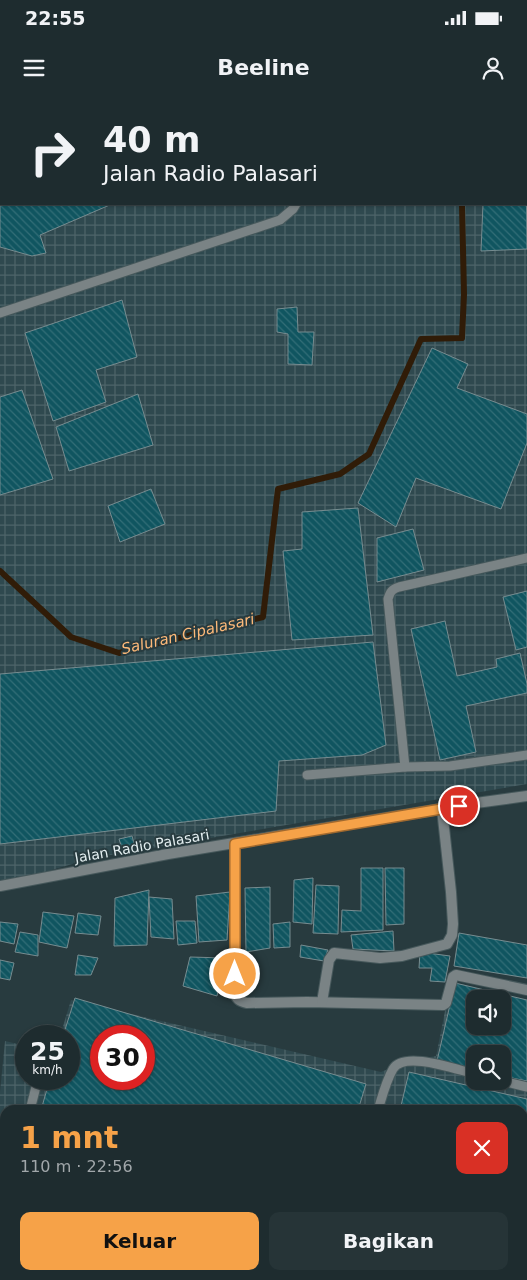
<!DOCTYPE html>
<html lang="id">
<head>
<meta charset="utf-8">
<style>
	body { margin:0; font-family:"DejaVu Sans",sans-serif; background:#263437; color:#f1f3f6; height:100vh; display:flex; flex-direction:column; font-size:19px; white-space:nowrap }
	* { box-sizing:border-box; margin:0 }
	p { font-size:16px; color:#a1a7aa }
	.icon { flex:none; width:28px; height:28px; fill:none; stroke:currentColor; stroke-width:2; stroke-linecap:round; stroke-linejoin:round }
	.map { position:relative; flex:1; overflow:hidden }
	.side { position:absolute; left:0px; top:1005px; width:528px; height:175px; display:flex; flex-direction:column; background:#1e2c2f; border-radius:15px 15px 0 0; box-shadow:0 1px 4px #0004,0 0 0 1px #3c484b }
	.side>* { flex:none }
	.guide { position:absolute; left:0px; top:0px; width:528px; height:105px; box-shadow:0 1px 4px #0004,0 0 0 1px #3c484b; background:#1e2c2f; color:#f1f3f6; overflow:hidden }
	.controls { position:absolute; left:466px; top:890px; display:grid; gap:10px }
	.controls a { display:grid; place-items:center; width:45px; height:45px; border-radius:10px; background:#1e2c2f; box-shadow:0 1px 4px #0004,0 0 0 1px #3c484b; font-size:25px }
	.speed { position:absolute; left:15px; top:925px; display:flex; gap:10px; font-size:25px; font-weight:700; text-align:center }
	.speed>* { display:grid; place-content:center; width:65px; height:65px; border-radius:50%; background:#1e2c2f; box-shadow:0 1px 4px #0004,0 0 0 1px #3c484b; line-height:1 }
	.speed small { font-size:12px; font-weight:400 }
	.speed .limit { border:8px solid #d22; background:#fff; color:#111 }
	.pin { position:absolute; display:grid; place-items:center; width:42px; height:42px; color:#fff; margin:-21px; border:2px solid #fff; border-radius:50%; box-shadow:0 1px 5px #0007 }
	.me { position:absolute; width:55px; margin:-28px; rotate:0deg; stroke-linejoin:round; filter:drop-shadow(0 0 4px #0008) }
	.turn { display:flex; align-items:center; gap:18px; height:105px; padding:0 20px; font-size:22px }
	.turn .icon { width:65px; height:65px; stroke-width:2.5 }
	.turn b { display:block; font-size:35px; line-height:42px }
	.round { display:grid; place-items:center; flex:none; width:52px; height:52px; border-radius:10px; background:#263437 }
	.head { display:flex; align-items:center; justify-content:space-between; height:85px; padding:0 20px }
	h1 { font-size:30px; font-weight:700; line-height:38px; color:#f6a248 }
	.button { display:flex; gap:10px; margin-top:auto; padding:10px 20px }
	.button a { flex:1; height:58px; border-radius:10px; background:#f6a248; color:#111; font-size:20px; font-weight:700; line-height:58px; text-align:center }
	.button a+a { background:#263437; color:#f1f3f6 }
	.status { display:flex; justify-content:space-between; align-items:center; height:35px; padding:0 25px; background:#1e2c2f; direction:ltr }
	.status svg { height:14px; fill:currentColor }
	header { display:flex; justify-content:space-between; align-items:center; height:65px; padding:0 20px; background:#1e2c2f; font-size:22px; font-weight:700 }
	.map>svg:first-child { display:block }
	.industrial { fill:url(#industrial-grid); fill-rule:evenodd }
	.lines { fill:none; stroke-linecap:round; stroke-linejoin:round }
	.stream { stroke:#301c08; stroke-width:6 }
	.building { fill:url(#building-back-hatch); stroke:#778c90; fill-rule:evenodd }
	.lane-casing { stroke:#46585b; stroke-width:11 }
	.street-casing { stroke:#46585b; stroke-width:12 }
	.lane { stroke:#7a8385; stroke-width:9 }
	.street { stroke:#7a8385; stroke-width:10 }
	.route-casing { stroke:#a0692f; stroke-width:12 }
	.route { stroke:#f6a248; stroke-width:9 }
	.labels { text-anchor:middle; stroke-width:4; stroke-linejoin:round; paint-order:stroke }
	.street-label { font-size:14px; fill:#e4eff1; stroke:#283b3f }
	.water-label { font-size:15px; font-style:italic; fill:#fdb979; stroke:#283b3f }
</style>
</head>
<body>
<div class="status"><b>22:55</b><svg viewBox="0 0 49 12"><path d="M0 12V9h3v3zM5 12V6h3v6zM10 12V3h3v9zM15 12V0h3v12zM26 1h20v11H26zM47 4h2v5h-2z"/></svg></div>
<header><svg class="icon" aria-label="menu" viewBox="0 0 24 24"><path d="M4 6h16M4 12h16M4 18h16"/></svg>Beeline<svg class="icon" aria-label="person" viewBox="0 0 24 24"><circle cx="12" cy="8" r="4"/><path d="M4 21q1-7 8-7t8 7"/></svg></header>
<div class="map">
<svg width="527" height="1180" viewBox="0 0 527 1180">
	<defs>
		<pattern id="industrial-grid" width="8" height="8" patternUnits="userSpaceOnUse" patternTransform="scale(1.25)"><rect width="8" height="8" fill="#2f494f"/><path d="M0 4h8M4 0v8" fill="none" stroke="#4d6469"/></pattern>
		<pattern id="building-back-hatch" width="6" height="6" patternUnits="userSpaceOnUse" patternTransform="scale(1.25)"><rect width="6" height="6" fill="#105560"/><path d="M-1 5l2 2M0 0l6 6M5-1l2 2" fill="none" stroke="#336e77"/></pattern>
	</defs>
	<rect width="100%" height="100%" fill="#283b3f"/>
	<g class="industrial">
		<path d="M0,0h527v684l-434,74 -93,27zM1,1h525v103h-525z"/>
		<path d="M451,881l76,23v276h-527v-188l5,-51 21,5v33h43v-43h-9l11,-36 310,72 26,-11 29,-5zM475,899h27v27h-27zM101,936h43v43h-43zM475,954h27v27h-27zM5,1010h517v165h-517z"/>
	</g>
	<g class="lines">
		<g class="stream">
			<path d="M459,0v1"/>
			<path d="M0,471l71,66 48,16 144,-36 15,-128 62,-15 29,-20 52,-115 41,-1 2,-44 -2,-90"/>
		</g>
	</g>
	<g class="building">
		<path d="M0,0h237l1,1h-237v103h111l-72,31 6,18 -14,3 -32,-9z"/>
		<path d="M526,52l1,97 -46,2 2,-47h43z"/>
		<path d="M122,200l15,57 -41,13 10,32 -53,19 -28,-88z"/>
		<path d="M297,207l1,25h16l-2,33 -24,-1v-30l-11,-2v-23z"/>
		<path d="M432,248l36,16 -11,24 70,26v29l-26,66 -85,-31 -20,49 -38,-24z"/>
		<path d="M22,290l31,89 -53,16v-98z"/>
		<path d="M138,294l15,51 -84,26 -13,-44z"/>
		<path d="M151,389l14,35 -45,18 -12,-36z"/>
		<path d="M358,408l15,127 -81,5 -9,-89 19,-2v-37z"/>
		<path d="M413,429l11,41 -47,12v-44z"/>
		<path d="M527,491v56l-11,3 -13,-53z"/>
		<path d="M445,521l12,55 40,-9 -1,-8 24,-6 7,31v9l-61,13 10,46 -36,8 -29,-131z"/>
		<path d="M373,542l13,103 -24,10 -83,6 -3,50 -276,33v-170z"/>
		<path d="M132,736l4,14 -13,2 -4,-13z"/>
		<path d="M361,768h22v62l-42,2 1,-22 19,1z"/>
		<path d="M385,768h19v56l-18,1z"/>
		<path d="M313,778l-1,46 -19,-2 1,-42z"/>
		<path d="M316,785l23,1 -1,48 -25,-1z"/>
		<path d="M270,787v61l-24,4 -1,-64z"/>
		<path d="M149,790l-2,55 -33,1 1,-48z"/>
		<path d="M230,792l-3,48 -28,2 -3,-46z"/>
		<path d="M149,797l23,2 2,40 -23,-2z"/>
		<path d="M43,812l31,4 -7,32 -28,-6z"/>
		<path d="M78,813l23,3 -3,19 -23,-2z"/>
		<path d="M176,821h19l2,22 -19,2z"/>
		<path d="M0,822l18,2 -4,20 -14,-3z"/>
		<path d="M290,822v25l-16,1 -1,-24z"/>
		<path d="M393,831l1,20 -41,-2 -2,-14z"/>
		<path d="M20,832l18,3v21l-23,-4z"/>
		<path d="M459,833l68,12v33l-73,-12z"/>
		<path d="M301,845l27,5 -4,11 -24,-4z"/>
		<path d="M420,852l30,4 -5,26 -15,-1 2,-13h-13z"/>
		<path d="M78,855l20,3 -7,17h-16z"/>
		<path d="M190,857l35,1 -8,38 -34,-10z"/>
		<path d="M0,860l14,3 -4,17 -10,-2z"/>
		<path d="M455,883l72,17v81l-25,-5v-22h-27v15l-38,-8zM475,899h27v27h-27z"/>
		<path d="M75,898l291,86 -8,26h-317l9,-31h19v-43h-6zM101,936h43v43h-43z"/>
		<path d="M409,972l118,27v73l-5,-1v-61h-122z"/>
		<path d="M522,1098l5,2v80h-173l1,-5h167z"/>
		<path d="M5,1128v47h303l-2,5h-303l-3,-1v-34z"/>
	</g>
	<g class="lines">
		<g class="lane-casing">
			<g id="lane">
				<path d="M277,0v1"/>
				<path d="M0,213l280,-93 13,-11 3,-5"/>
				<path d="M405,667l-17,-168c2,-7 4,-10 11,-12l128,-29"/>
				<path d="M307,675l98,-8 45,-1 77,-11"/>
				<path d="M502,981l25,6"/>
				<path d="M30,1010l8,-31"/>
				<path d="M378,1010c4,-13 8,-29 15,-41 11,-19 64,1 82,5"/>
				<path d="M522,1087l5,1"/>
				<path d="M0,1130l5,-20"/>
				<path d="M329,1180l2,-5"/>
			</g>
		</g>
		<g class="street-casing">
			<g id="street">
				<path d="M235,744v149c1,6 6,9 12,10l60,-1 136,3 3,-2 7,-26 3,-2 71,15"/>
				<path d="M0,786l168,-32 308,-51 51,-7"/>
				<path d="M322,902l7,-42 5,-7 46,5 22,-2 45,-12 5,-9 1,-11 -2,-32 -9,-83"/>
			</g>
		</g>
		<use href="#lane" class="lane"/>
		<use href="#street" class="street"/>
	</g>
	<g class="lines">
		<g class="route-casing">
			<path id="route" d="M235,874v-130l224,-38"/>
		</g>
		<use href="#route" class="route"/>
	</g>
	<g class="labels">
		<g class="street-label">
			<text transform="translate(142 746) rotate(-10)" y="5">Jalan Radio Palasari</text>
		</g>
		<g class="water-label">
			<text transform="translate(188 534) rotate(-13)" y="5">Saluran Cipalasari</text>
		</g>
	</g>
</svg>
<div class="controls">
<a><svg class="icon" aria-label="sound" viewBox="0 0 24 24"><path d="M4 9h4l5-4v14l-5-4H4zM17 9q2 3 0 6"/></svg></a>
<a><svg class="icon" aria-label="search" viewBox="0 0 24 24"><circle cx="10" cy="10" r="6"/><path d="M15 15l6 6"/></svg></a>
</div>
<div class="speed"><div>25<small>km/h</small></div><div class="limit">30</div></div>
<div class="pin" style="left:459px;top:706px;background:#d93025"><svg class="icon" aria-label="arrive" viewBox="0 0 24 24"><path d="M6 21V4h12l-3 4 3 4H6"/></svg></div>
<svg class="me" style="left:235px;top:874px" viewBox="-20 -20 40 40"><circle r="17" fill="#f6a248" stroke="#fff" stroke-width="3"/><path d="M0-11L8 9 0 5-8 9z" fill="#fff"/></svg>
<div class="guide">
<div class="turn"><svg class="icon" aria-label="right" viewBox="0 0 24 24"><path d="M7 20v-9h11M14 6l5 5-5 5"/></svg><div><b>40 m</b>Jalan Radio Palasari</div></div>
</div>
<section class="side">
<div class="head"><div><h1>1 mnt</h1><p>110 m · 22:56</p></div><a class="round" style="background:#d93025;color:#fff"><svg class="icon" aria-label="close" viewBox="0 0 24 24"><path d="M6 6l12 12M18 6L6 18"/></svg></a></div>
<div class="button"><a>Keluar</a><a>Bagikan</a></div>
</section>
</div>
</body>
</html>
